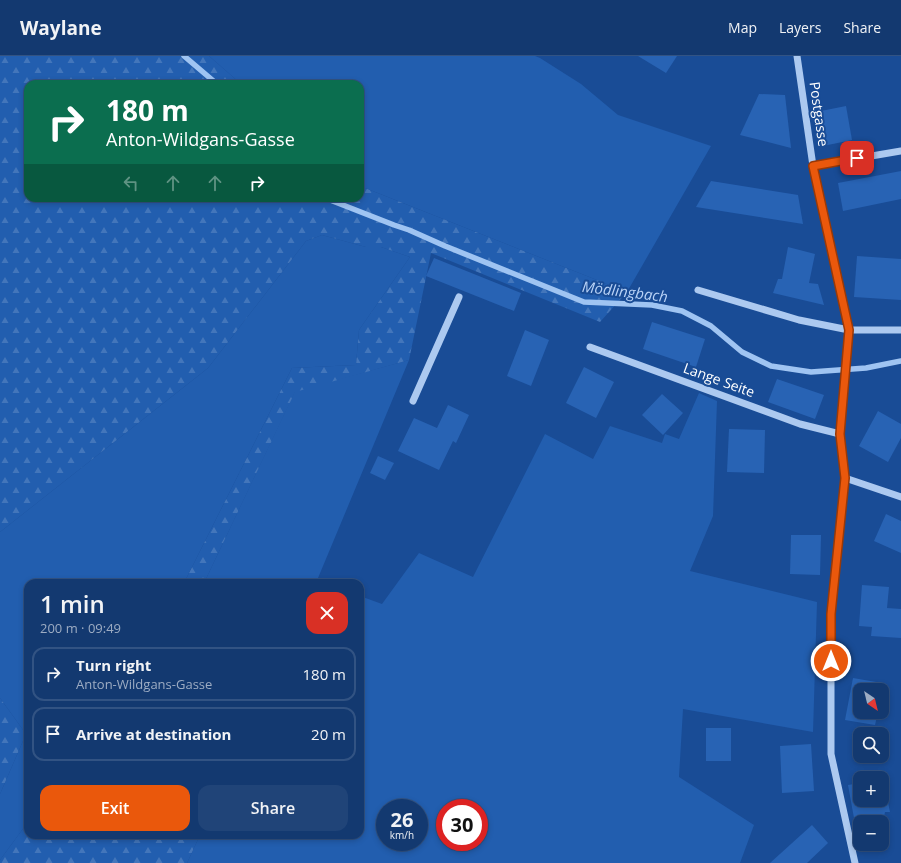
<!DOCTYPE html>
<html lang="en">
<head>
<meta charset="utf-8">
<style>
	body { margin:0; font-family:"Open Sans",sans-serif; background:#204478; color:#f1f3f6; height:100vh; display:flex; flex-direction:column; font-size:15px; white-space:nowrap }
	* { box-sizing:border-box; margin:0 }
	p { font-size:13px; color:#9dacc3 }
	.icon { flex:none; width:22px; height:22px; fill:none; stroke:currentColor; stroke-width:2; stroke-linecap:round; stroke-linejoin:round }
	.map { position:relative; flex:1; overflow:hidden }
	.panel { position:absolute; left:24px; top:523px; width:340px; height:260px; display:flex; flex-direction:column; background:#133970; border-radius:12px; box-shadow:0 2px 6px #0003,0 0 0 1px #325383 }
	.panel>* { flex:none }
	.banner { position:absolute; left:24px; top:24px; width:340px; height:122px; border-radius:12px; box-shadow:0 2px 6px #0003,0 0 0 1px #325383; background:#0b6e4f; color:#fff; overflow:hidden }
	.needle { width:26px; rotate:145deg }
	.fabs { position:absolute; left:853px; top:627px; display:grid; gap:8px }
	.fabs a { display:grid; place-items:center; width:36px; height:36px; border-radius:8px; background:#133970; box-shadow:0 2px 6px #0003,0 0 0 1px #325383; font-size:20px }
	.speed { position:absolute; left:376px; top:743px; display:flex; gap:8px; font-size:20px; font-weight:700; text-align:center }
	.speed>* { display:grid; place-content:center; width:52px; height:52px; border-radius:50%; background:#133970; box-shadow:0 2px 6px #0003,0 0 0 1px #325383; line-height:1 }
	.speed small { font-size:10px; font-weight:400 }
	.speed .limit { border:6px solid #d22; background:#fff; color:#111 }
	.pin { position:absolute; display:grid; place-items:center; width:34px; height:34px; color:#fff; margin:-17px; border-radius:8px; box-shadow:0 2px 6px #0006 }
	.me { position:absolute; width:44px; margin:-22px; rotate:0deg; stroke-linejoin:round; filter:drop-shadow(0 0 3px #0008) }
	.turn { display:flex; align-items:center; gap:14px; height:84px; padding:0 16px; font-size:18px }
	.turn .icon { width:52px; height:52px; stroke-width:2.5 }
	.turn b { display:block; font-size:28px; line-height:34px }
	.lanes { display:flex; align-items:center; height:38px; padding:0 16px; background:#0003; justify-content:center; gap:20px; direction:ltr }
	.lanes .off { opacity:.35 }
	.round { display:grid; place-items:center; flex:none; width:42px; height:42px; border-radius:12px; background:#204478 }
	.overview { display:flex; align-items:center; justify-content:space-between; height:68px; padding:0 16px }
	h1 { font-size:24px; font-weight:600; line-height:30px }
	.cta { display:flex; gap:8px; margin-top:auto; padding:8px 16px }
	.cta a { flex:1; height:46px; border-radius:12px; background:#ea580c; color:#fff; font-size:16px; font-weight:600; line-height:46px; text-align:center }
	.cta a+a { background:#204478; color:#f1f3f6 }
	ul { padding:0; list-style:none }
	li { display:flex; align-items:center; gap:12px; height:54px; margin:0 8px 6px; padding:0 8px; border:2px solid #325383; border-radius:12px }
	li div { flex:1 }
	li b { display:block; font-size:15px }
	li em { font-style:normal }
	header { display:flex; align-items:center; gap:24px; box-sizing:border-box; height:56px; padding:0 20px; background:#133970; border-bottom:1px solid #325383 }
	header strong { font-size:19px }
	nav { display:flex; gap:22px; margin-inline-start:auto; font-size:14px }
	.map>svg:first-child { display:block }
	.grass { fill:#225eaf; fill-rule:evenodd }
	.forest { fill:url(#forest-firs) }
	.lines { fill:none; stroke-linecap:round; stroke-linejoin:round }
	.stream { stroke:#9fc4f2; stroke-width:5.5 }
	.building { fill:#2863b4 }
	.minor { stroke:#acc9f0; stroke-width:7 }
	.route-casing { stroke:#983908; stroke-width:10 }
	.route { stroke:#ea580c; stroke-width:7 }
	.labels { text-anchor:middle; stroke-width:4; stroke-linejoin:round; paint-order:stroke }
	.street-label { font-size:14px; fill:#fff; stroke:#194c96 }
	.water-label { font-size:15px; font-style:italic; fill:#b9d3f7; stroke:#194c96 }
</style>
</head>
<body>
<header>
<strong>Waylane</strong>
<nav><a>Map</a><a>Layers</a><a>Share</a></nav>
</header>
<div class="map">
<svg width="901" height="807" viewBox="0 0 901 807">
	<defs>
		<pattern id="forest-firs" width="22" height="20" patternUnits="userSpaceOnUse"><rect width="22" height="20" fill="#225eaf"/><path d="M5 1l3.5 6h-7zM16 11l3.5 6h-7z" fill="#4376bb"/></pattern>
	</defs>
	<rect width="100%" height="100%" fill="#194c96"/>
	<g class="grass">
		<path d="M209,0h326l5,2 41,26 37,31 93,31 -84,146 -267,-106v-102h-119z"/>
		<path d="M322,179l44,12h15l29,10 -51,73 -3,35 -64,3 -108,215h-156v239l-28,38v-66l26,-60 -26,-36v-166l208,-164 98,-127z"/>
		<path d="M409,304l-91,218 11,5h-125l91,-192z"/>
		<path d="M699,337l18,8 -4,115 -23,55 127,31 -4,130 -130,-23 -4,68 75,48 -14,38h-553l13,-28h160v-239l22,8 37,-51 54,24 72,-143 48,25 17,-33 52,17 3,-9 14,5zM385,752h34v34h-34zM445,752h34v34h-34z"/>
	</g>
	<g class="forest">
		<path d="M0,0h209l32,28h-213v114h332v-12l267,106 -27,30 -169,-69 -22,107 -114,32 -91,191h-20l108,-215 64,-3 3,-35 51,-73 -29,-10h-15l-44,-12 -16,6 -98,127 -208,164z"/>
		<path d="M0,642l26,36 -26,60z"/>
		<path d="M28,766v13h172l-13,28h-187v-3z"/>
	</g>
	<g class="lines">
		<g class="stream">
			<path d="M184,0l33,28"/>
			<path d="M325,142l69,27 15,5 36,16 139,56 68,3 30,6 29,15 31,26 29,14 40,6 55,-4 35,-7"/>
		</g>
	</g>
	<g class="building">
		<path d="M638,0h39l-11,17z"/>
		<path d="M759,38l26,1 6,53 -51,-13z"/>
		<path d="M846,50l6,34 -29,6 -7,-34z"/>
		<path d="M901,115v28l-58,12 -5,-28z"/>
		<path d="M711,125l87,14 5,29 -107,-17z"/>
		<path d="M788,191l27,7 -6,29 9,1 6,21 -51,-12 5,-14h4z"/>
		<path d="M857,200l44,3v41l-47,-3z"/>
		<path d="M434,202l87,35 -7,18 -88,-35z"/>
		<path d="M652,266l53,17 -9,28 -53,-18z"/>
		<path d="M525,274l24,10 -18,46 -24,-10z"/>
		<path d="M584,311l30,15 -18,36 -30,-15z"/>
		<path d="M777,323l47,16 -9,24 -47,-17z"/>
		<path d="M662,338l21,19 -20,22 -21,-20z"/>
		<path d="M448,349l21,10 -13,28 -3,-2 -14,29 -41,-19 16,-33 23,10z"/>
		<path d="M878,355l23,13v14l-13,24 -29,-16z"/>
		<path d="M729,373l36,1 -1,43 -37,-1z"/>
		<path d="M378,400l16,7 -9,17 -15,-7z"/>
		<path d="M886,458l15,7v32l-27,-12z"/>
		<path d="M791,479h30l-1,40 -30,-1z"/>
		<path d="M862,529l27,2 -2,21 14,1v29l-30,-2 1,-9 -13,-1z"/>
		<path d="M853,622l29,5v7h-22v22h18l-3,13 -30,-5z"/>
		<rect x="706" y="672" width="25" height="33"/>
		<path d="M811,688l3,47 -32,2 -2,-47z"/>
		<path d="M882,722h1l7,34h-5l-2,10h-17l2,-6 -14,2 -6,-33 12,-2v17h22z"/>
		<path d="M812,769l16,18 -21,20h-37z"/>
	</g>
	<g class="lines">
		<g class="minor">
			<path d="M797,0l16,110 36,164 -9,104 5,44 -14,136v140l24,109"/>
			<path d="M813,110l88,-15"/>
			<path d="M698,234l101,30 50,10h52"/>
			<path d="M590,291l210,77 40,10"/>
			<path d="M413,345l46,-104"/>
			<path d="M845,422l56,19"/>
		</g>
	</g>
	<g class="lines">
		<g class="route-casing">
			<path id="route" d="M831,605v-47l14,-136 -5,-44 9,-104 -36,-164 44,-8"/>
		</g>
		<use href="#route" class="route"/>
	</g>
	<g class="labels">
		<g class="street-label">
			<text transform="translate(819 58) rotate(82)" y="5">Postgasse</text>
			<text transform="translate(719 324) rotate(20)" y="5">Lange Seite</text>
		</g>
		<g class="water-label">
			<text transform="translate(625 236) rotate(7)" y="5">Mödlingbach</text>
		</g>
	</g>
</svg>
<div class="fabs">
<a><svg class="needle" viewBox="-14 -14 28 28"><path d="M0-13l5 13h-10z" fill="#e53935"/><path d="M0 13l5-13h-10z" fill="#9dacc3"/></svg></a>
<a><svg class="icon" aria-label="search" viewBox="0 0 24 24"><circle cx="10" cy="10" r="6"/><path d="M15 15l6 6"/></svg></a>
<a>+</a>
<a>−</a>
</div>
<div class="speed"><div>26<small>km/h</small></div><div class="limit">30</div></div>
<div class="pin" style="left:857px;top:102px;background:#d93025"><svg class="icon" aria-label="arrive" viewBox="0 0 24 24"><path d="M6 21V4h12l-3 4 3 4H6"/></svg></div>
<svg class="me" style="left:831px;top:605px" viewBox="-20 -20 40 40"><circle r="17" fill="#ea580c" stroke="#fff" stroke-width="3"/><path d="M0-11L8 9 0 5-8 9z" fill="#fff"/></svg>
<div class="banner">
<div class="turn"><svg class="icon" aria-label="right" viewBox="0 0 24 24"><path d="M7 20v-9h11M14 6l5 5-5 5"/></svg><div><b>180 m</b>Anton-Wildgans-Gasse</div></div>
<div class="lanes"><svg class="icon off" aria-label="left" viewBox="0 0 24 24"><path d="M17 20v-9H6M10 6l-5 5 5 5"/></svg><svg class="icon off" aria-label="ahead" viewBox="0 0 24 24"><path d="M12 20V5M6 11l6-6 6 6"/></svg><svg class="icon off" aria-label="ahead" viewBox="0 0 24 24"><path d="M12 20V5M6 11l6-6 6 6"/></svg><svg class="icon" aria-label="right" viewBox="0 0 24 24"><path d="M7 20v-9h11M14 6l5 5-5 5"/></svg></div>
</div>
<section class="panel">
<div class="overview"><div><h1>1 min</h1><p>200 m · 09:49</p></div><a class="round" style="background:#d93025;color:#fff"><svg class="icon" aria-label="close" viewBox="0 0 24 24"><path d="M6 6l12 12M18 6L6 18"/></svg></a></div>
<ul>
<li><svg class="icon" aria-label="right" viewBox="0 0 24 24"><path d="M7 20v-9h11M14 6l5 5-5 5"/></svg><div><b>Turn right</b><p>Anton-Wildgans-Gasse</p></div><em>180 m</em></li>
<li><svg class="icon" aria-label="arrive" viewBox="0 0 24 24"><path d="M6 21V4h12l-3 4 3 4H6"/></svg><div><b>Arrive at destination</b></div><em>20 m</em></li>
</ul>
<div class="cta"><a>Exit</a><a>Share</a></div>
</section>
</div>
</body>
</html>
